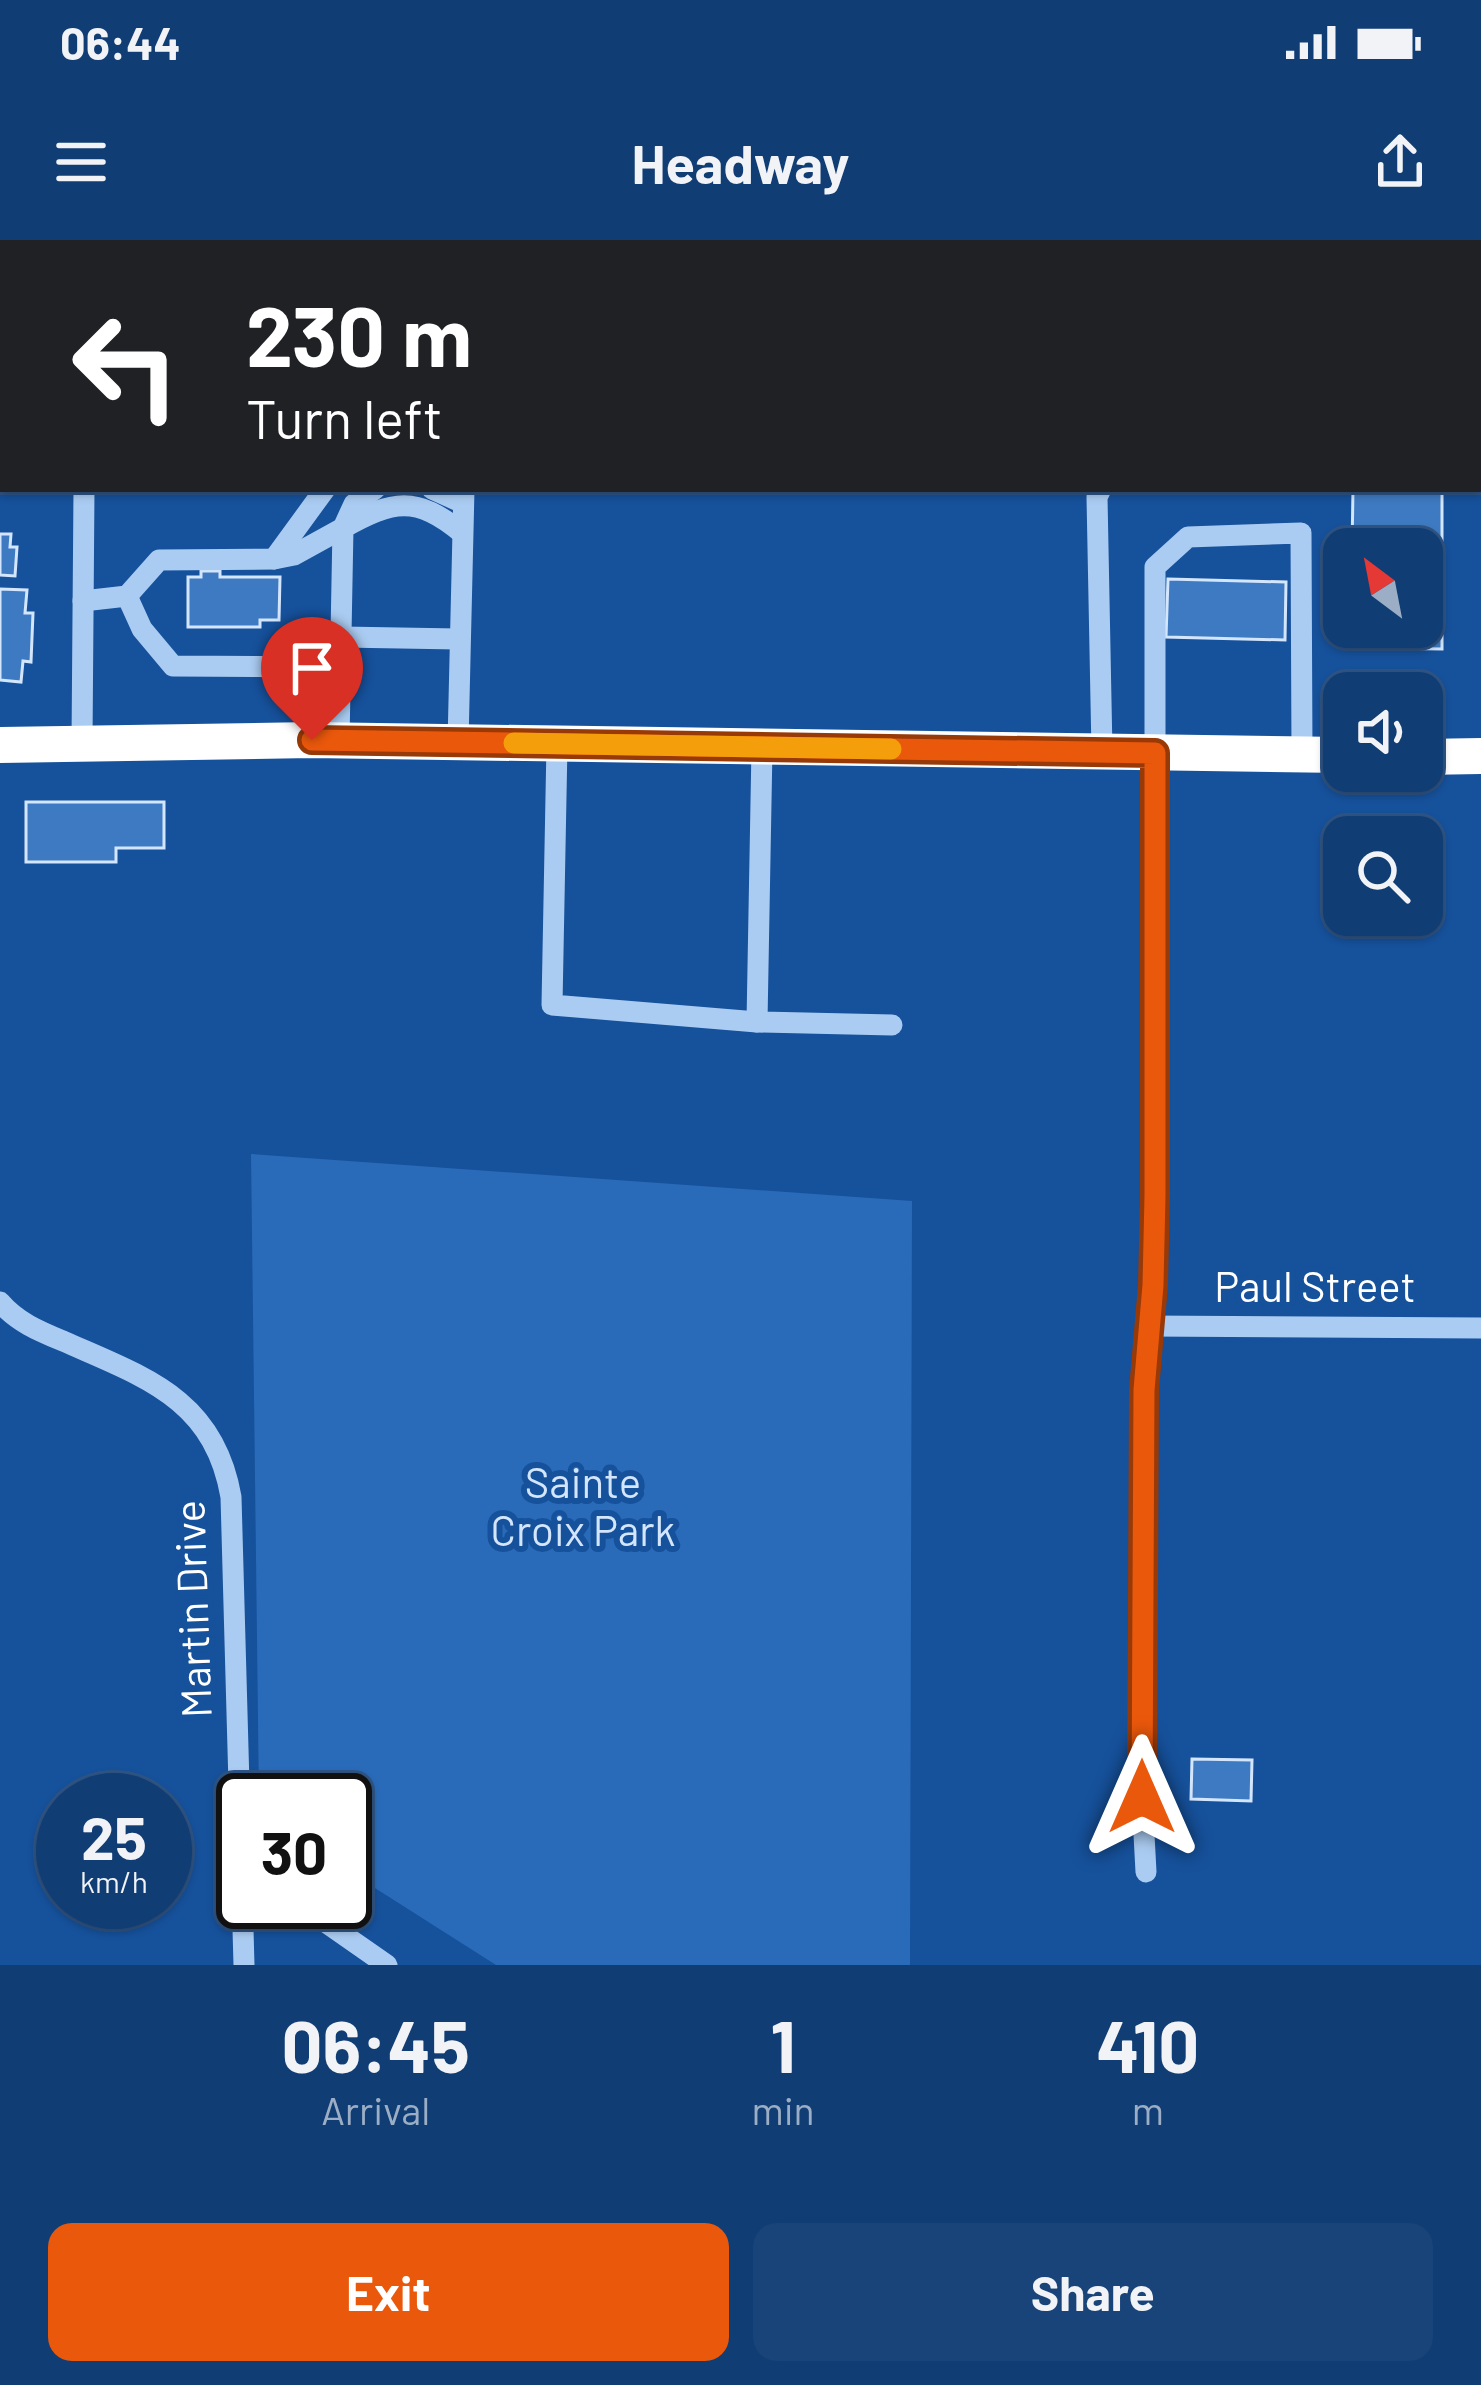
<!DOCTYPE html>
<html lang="en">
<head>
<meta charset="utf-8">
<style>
	body { margin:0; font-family:Barlow,sans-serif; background:#194479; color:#f1f3f6; height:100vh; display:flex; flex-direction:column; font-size:45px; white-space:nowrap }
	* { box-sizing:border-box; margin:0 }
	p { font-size:39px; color:#9caec5 }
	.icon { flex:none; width:66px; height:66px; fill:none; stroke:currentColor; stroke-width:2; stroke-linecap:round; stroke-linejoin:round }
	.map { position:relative; height:1725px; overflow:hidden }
	.panel { display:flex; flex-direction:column; background:#103d74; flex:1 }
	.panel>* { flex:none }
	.guide { position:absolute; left:0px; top:0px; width:1482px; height:252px; box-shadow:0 3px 9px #0004,0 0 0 3px #305686; background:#202124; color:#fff; overflow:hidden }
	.needle { width:78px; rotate:328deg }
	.tools { position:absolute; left:1323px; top:288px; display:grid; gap:24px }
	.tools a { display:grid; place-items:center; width:120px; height:120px; border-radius:24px; background:#103d74; box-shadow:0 3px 9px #0004,0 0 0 3px #305686; font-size:60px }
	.speed { position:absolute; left:36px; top:1533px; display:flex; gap:24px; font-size:60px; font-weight:700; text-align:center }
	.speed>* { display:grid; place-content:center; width:156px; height:156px; border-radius:50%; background:#103d74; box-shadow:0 3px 9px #0004,0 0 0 3px #305686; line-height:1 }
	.speed small { font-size:30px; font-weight:400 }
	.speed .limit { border:6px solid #111; border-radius:18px; background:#fff; color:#111 }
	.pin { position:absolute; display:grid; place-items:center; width:102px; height:102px; color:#fff; margin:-123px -51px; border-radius:50% 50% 50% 0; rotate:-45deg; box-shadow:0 0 12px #0007 }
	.pin .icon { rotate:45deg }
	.me { position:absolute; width:132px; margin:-66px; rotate:0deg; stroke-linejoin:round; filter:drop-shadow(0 0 9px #0008) }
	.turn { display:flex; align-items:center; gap:42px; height:252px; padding:0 48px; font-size:54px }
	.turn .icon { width:156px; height:156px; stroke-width:2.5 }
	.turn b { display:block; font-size:84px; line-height:102px }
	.eta { display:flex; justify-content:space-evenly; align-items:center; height:204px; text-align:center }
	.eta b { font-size:72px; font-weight:700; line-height:84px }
	.action { display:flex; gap:24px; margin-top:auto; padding:24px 48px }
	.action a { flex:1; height:138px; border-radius:24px; background:#ea580c; color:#fff; font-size:48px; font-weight:700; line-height:138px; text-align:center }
	.action a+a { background:#194479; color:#f1f3f6 }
	.status { display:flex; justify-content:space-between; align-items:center; height:84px; padding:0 60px; background:#103d74; direction:ltr }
	.status svg { height:33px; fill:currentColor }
	header { display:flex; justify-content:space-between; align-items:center; height:156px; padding:0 48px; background:#103d74; font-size:54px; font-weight:700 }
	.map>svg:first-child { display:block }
	.green { fill:#296bb9 }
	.building { fill:#3e7ac1; stroke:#d3e6fd; stroke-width:3 }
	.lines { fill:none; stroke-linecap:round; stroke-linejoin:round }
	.minor { stroke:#abccf2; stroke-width:21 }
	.highway { stroke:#fff; stroke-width:36 }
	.route-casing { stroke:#983908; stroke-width:30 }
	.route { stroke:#ea580c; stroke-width:21 }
	.slow { stroke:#f59e0b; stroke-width:21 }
	.labels { text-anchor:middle; stroke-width:12; stroke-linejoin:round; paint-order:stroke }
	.street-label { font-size:42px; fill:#fff; stroke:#16519b }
	.park-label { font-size:42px; fill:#d3e6fd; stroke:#16519b }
</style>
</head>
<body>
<div class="status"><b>06:44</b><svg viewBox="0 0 49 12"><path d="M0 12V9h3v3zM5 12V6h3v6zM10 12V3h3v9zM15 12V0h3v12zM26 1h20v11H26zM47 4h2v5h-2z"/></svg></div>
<header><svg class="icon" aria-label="menu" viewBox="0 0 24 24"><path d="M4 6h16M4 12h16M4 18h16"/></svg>Headway<svg class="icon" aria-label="share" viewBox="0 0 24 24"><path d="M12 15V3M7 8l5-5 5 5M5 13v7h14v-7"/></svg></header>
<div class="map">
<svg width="1481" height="1725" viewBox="0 0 1481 1725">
	<rect width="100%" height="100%" fill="#16519b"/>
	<path class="green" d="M251,914l661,47 -2,764h-414l-151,-96v-69h-86z"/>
	<g class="building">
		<path d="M1353,249h89v160l-78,-1v-7h-14v-14h72v-78h-70z"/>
		<path d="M0,294h11l-1,13h7l-2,29 -15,-1z"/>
		<path d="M201,331h19v6h60l-1,43h-19v7h-72v-50h13z"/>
		<path d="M1168,339l118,3 -1,58 -119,-3z"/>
		<path d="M0,349l27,1 -2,23h8l-2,49 -8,-1 -2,21 -21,-2z"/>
		<path d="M26,562h138v46h-48v14h-90z"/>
		<path d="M1192,1519l60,1 -1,41 -60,-2z"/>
	</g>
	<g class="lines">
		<g class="minor">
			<path d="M91,3l1,-3"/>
			<path d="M1340,3l6,-3"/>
			<path d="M1479,11l2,-2"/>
			<path d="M432,249l31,14"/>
			<path d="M1101,249l-4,8 5,255"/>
			<path d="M274,319l51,-70"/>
			<path d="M127,356l15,33 31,37 167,1"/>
			<path d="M83,361l44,-5 32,-36 115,-1 20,-4 49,-27 11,-24 21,-15"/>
			<path d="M342,397l116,2"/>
			<path d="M339,501l4,-213c50,-28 73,-33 119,5"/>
			<path d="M82,503l2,-254"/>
			<path d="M458,503l6,-254"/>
			<path d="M557,504l-5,261 205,17"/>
			<path d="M762,507l-5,275 135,3"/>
			<path d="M0,1062c17,20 39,29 63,39 81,36 151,57 168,156l13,468"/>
			<path d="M1147,1086l334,2"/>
			<path d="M1146,1632l-4,-75 2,-407 9,-105 2,-90v-628l33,-30 113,-4 1,221"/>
			<path d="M288,1662l20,8 79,55"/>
		</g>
		<g class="highway">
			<path d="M0,505l312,-5 1032,15"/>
			<path d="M1422,517l59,-1"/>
		</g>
	</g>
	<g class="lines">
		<g class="route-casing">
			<path id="route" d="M312,500l843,13v443l-2,89 -9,105 -2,407"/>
		</g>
		<use href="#route" class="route"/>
		<path class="slow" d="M514,503l377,6"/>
	</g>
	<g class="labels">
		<g class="street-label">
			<text x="1315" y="1062">Paul Street</text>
			<text transform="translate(193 1369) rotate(-92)" y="15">Martin Drive</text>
		</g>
		<g class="park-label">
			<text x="583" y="1258">Sainte<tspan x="583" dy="48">Croix Park</tspan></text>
		</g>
	</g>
</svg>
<div class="tools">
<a><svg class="needle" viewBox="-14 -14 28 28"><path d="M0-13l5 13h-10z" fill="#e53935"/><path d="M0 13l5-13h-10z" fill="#9caec5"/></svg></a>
<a><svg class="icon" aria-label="sound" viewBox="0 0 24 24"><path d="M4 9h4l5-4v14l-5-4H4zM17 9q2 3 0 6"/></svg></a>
<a><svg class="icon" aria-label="search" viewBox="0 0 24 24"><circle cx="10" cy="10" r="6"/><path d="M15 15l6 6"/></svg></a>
</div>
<div class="speed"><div>25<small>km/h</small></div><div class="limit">30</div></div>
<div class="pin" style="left:312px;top:500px;background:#d93025"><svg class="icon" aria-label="arrive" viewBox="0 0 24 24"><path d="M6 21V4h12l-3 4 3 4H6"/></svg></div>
<svg class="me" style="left:1142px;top:1557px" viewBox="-20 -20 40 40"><path d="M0-17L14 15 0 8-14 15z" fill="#ea580c" stroke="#fff" stroke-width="4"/></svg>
<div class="guide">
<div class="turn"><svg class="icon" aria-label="left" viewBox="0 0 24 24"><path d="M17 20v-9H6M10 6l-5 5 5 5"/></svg><div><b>230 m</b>Turn left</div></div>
</div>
</div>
<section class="panel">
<div class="eta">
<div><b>06:45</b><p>Arrival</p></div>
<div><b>1</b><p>min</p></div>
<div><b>410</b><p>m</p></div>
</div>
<div class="action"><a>Exit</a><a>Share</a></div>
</section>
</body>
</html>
